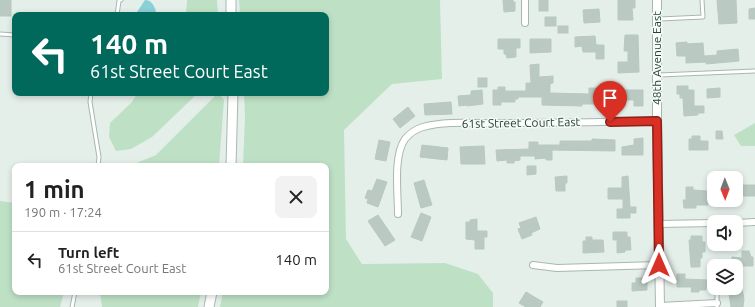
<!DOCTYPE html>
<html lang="en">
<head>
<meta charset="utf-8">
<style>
	body { margin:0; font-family:Ubuntu,sans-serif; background:#f2f2f2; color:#222; height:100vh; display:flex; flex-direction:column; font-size:15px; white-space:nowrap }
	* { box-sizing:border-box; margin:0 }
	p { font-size:13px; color:#767676 }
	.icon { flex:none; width:22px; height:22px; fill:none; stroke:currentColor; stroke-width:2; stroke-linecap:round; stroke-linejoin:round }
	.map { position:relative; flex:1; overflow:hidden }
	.side { position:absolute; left:12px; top:163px; width:317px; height:132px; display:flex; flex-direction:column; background:#fff; border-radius:8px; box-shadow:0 2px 6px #0003 }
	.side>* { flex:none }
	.banner { position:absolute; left:12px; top:12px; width:317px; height:84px; border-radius:8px; box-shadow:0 2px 6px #0003; background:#00695c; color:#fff; overflow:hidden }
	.needle { width:26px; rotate:179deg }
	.controls { position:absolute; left:707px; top:171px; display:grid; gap:8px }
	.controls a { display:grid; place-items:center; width:36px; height:36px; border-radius:8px; background:#fff; box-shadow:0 2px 6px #0003; font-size:20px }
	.pin { position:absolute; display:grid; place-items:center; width:34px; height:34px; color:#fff; margin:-41px -17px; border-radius:50% 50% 50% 0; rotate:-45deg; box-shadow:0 0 4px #0007 }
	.pin .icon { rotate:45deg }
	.me { position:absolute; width:44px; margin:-22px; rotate:0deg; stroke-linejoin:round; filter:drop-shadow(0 0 3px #0008) }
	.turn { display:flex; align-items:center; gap:14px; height:84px; padding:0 12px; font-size:18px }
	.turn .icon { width:52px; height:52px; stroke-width:2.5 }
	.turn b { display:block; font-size:28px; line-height:34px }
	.round { display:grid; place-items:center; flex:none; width:42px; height:42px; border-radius:8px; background:#f2f2f2 }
	.head { display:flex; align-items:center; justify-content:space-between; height:68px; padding:0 12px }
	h1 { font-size:24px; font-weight:700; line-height:30px }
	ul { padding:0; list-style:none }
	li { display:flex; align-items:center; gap:12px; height:56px; padding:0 12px; border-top:1px solid #e0e0e0 }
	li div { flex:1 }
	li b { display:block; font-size:15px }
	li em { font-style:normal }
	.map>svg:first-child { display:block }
	.green { fill:#bee1c5 }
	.water { fill:#8ccfd6 }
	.building { fill:#bacac3; stroke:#b7c9c1 }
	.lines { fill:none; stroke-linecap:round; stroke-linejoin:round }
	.service-casing { stroke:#a7b8b1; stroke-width:5 }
	.minor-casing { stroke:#a7b8b1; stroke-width:8 }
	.tertiary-casing { stroke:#a7b8b1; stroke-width:10 }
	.secondary-casing { stroke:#a3bbb1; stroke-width:11 }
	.service { stroke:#fff; stroke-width:3 }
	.minor { stroke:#fff; stroke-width:6 }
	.tertiary { stroke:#fff; stroke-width:8 }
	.secondary { stroke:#fff; stroke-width:9 }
	.route-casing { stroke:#8d1f18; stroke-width:10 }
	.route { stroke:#d93025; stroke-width:7 }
	.labels { text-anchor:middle; stroke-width:3; stroke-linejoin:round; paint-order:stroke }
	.street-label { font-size:12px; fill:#234238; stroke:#f6fbf8 }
</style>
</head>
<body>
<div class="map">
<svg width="755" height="307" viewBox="0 0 755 307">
	<rect width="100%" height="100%" fill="#e5efea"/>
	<g class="green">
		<path d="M187,0h30l1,15h-32z"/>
		<path d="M239,0h201l2,79 -50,5 -48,46 2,109 16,25 83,-1 33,11 15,19v14h-273l3,-15h103v-126h-83l2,-49 -1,-24h82v-78h-86z"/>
		<path d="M138,93h60l-46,44 -21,12 -15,2 -7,-14 1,-14 21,-20z"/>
		<path d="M218,93l6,7 -5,66h-90l27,-11z"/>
		<path d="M755,123v23h-14l-7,-11z"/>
		<path d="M0,201l15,2v89h49l-4,15h-60z"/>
		<path d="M100,292h101l-3,15h-96z"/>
	</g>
	<path class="water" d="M145,0c7,0 9,6 11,11l-3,4h-18z"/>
	<g class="building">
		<rect x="0" y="0" width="11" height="16"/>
		<path d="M503,0h10v2h2v9l-11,1z"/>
		<rect x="539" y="0" width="9" height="11"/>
		<path d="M618,0h17v8h-3l1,12h-15z"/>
		<path d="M717,0h19l1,23 -18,1z"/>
		<path d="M755,8v11h-6v-10z"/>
		<path d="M599,9l1,13 -16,1 -1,-13z"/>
		<rect x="545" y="17" width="11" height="9"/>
		<rect x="558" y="26" width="10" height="7"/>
		<path d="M625,35h13l1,37 -21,1v-11h10v-11h-4z"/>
		<path d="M595,36l1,9h8v14h-8v-7h-13l-1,-6 -7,1v-10z"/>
		<path d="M498,39h22v9h-4v9l-9,1 -1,-4h-2v-5h-6z"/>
		<path d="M530,39h21v13l-21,1z"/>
		<path d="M687,42v2l16,-1 1,13 13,-1v-4l21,-2 1,12 -33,3v-2l-20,1v-7h-9l-1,-13z"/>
		<path d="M539,64v13l14,-1v7l-3,1v9l39,1v-6h21v9h-11v7h-17v2l-40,-1v-8h-24v2h-3v3h-14v3h-8v-15h5v-3h7v4h21v-8h5l-1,-18z"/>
		<rect x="478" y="78" width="9" height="9"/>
		<path d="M677,86h11v4h6v16h10v7h-6v2l-14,1 -1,-18h-3v-4h-3z"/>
		<path d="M720,88v9l-13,1v-9z"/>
		<path d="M482,90l1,14 -16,2v-1l-8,1 -1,-10 13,-1v-4z"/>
		<path d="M624,90h19v16h-9v-6h-10z"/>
		<path d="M451,102l1,12 -27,1 -1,-11z"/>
		<path d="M408,107l7,9 -15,12 -7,-9z"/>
		<path d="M716,131h6l1,8h-7z"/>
		<path d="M692,136h8v5h8v9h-19v-11h3z"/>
		<path d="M643,138v17h-21v-8l12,-2v-6z"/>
		<path d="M592,139l23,1v11l-63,-1v10h-6v-2l-11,1v-3h-15v4l-6,1v2h-7v-3l-10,1 -1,-11 33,-1v-7h9v3h22v-4h32z"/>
		<path d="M379,140l11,2 -4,19 -11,-2z"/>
		<path d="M422,145l26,3 -1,12 -27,-3z"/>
		<path d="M484,146l1,18h-24l-1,-17z"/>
		<path d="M527,166h9v8l-9,1z"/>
		<path d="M567,176v7h-2v8h-9l-1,-14z"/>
		<path d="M628,176l2,31h6v6h-6v5h-13v-9h6v-10h-15v-11h14v-11z"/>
		<path d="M377,179l10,3 -9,25 -11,-4 1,-4 -3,-1 3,-8 4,1z"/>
		<path d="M424,180l8,25 -11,3 -7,-25z"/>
		<path d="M743,185h12v11h-19v-9h7z"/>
		<path d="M686,187h7v3l14,1 1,14h-12v3h-12l-1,-8h3z"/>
		<path d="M421,213l10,4 -9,24 -11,-4z"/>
		<path d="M378,215l17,25 -10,6 -17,-25z"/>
		<path d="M536,217l4,12 -9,4 1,2 -10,4 -4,-10 3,-1 -2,-5z"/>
		<path d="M477,219v12h10v6h-3v12h-9v-9l-9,-1v-17h4v-2z"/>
		<path d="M613,232h14v5h3l1,13h-6v2l-8,1v-13h-4z"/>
		<path d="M691,236h11v6h3v10h-3v6h-2v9h-9l-2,-27h2z"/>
		<path d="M586,237h6v3h11l1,12 -21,1v-12h3z"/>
		<path d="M742,251h7l2,6h2v9h-21v-9l10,1z"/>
		<path d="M736,273h3l5,26 -1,8h-12l-2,-13 3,-1 -1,-5h5z"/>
		<path d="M677,274h8v5l22,1 -1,10h-7v2h-8l1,-5h-15z"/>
		<path d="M636,278h8v4h3v8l-15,1v-8h4z"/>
		<path d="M526,292l17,10 -3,5h-14l-7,-4z"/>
		<rect x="617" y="301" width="10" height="6"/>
	</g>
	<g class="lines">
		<g class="service-casing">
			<g id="service">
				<path d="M117,15l2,-14 2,-1"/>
				<path d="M659,19l44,-2 -1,-17"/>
				<path d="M0,34l15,1"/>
				<path d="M659,75l96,-4"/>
				<path d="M91,93l-1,9 9,55 -1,9"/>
				<path d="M717,290v17"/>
				<path d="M72,307l3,-15"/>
			</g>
		</g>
		<g class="minor-casing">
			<g id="minor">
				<path d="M525,0v23"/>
				<path d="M398,214c0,-21 -5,-58 7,-75 5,-6 11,-10 18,-12 26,-7 55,-3 82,-4 50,0 101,-1 152,-2"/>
				<path d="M736,223l19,-1"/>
				<path d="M659,224l55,-1"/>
				<path d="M533,265l24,3 102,-3"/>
				<path d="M660,306l57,-3"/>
			</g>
		</g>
		<g class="tertiary-casing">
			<path id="tertiary" d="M657,0v121l3,186"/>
		</g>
		<g class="secondary-casing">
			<g id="secondary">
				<path d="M231,0v15"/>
				<path d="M231,166l2,-73"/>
				<path d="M209,307l3,-15"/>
			</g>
		</g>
		<use href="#service" class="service"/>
		<use href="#minor" class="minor"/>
		<use href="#tertiary" class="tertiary"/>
		<use href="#secondary" class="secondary"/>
	</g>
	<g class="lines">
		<g class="route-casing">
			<path id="route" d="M610,122l47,-1 2,144"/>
		</g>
		<use href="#route" class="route"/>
	</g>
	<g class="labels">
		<g class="street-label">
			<text transform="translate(657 58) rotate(-90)" y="4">48th Avenue East</text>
			<text transform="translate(521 123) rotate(-1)" y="4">61st Street Court East</text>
		</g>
	</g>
</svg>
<div class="controls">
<a><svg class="needle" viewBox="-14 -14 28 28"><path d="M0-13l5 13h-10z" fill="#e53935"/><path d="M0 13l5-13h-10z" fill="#767676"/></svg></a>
<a><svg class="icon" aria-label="sound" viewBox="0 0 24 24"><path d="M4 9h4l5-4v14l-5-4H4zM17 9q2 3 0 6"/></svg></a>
<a><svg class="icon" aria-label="layers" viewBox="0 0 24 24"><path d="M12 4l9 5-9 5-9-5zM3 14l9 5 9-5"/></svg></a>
</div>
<div class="pin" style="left:610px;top:122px;background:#d93025"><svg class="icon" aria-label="arrive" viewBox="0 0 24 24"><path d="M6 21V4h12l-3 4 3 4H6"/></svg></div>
<svg class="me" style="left:659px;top:265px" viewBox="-20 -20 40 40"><path d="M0-17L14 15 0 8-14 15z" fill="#d93025" stroke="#fff" stroke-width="4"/></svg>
<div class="banner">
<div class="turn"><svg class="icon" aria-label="left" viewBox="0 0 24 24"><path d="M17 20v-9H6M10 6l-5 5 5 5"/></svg><div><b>140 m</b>61st Street Court East</div></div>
</div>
<section class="side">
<div class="head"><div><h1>1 min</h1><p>190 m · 17:24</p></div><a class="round"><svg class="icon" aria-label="close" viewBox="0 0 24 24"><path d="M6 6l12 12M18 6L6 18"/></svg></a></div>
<ul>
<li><svg class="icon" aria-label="left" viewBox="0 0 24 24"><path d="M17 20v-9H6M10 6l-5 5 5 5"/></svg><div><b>Turn left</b><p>61st Street Court East</p></div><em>140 m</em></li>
</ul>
</section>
</div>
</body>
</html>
